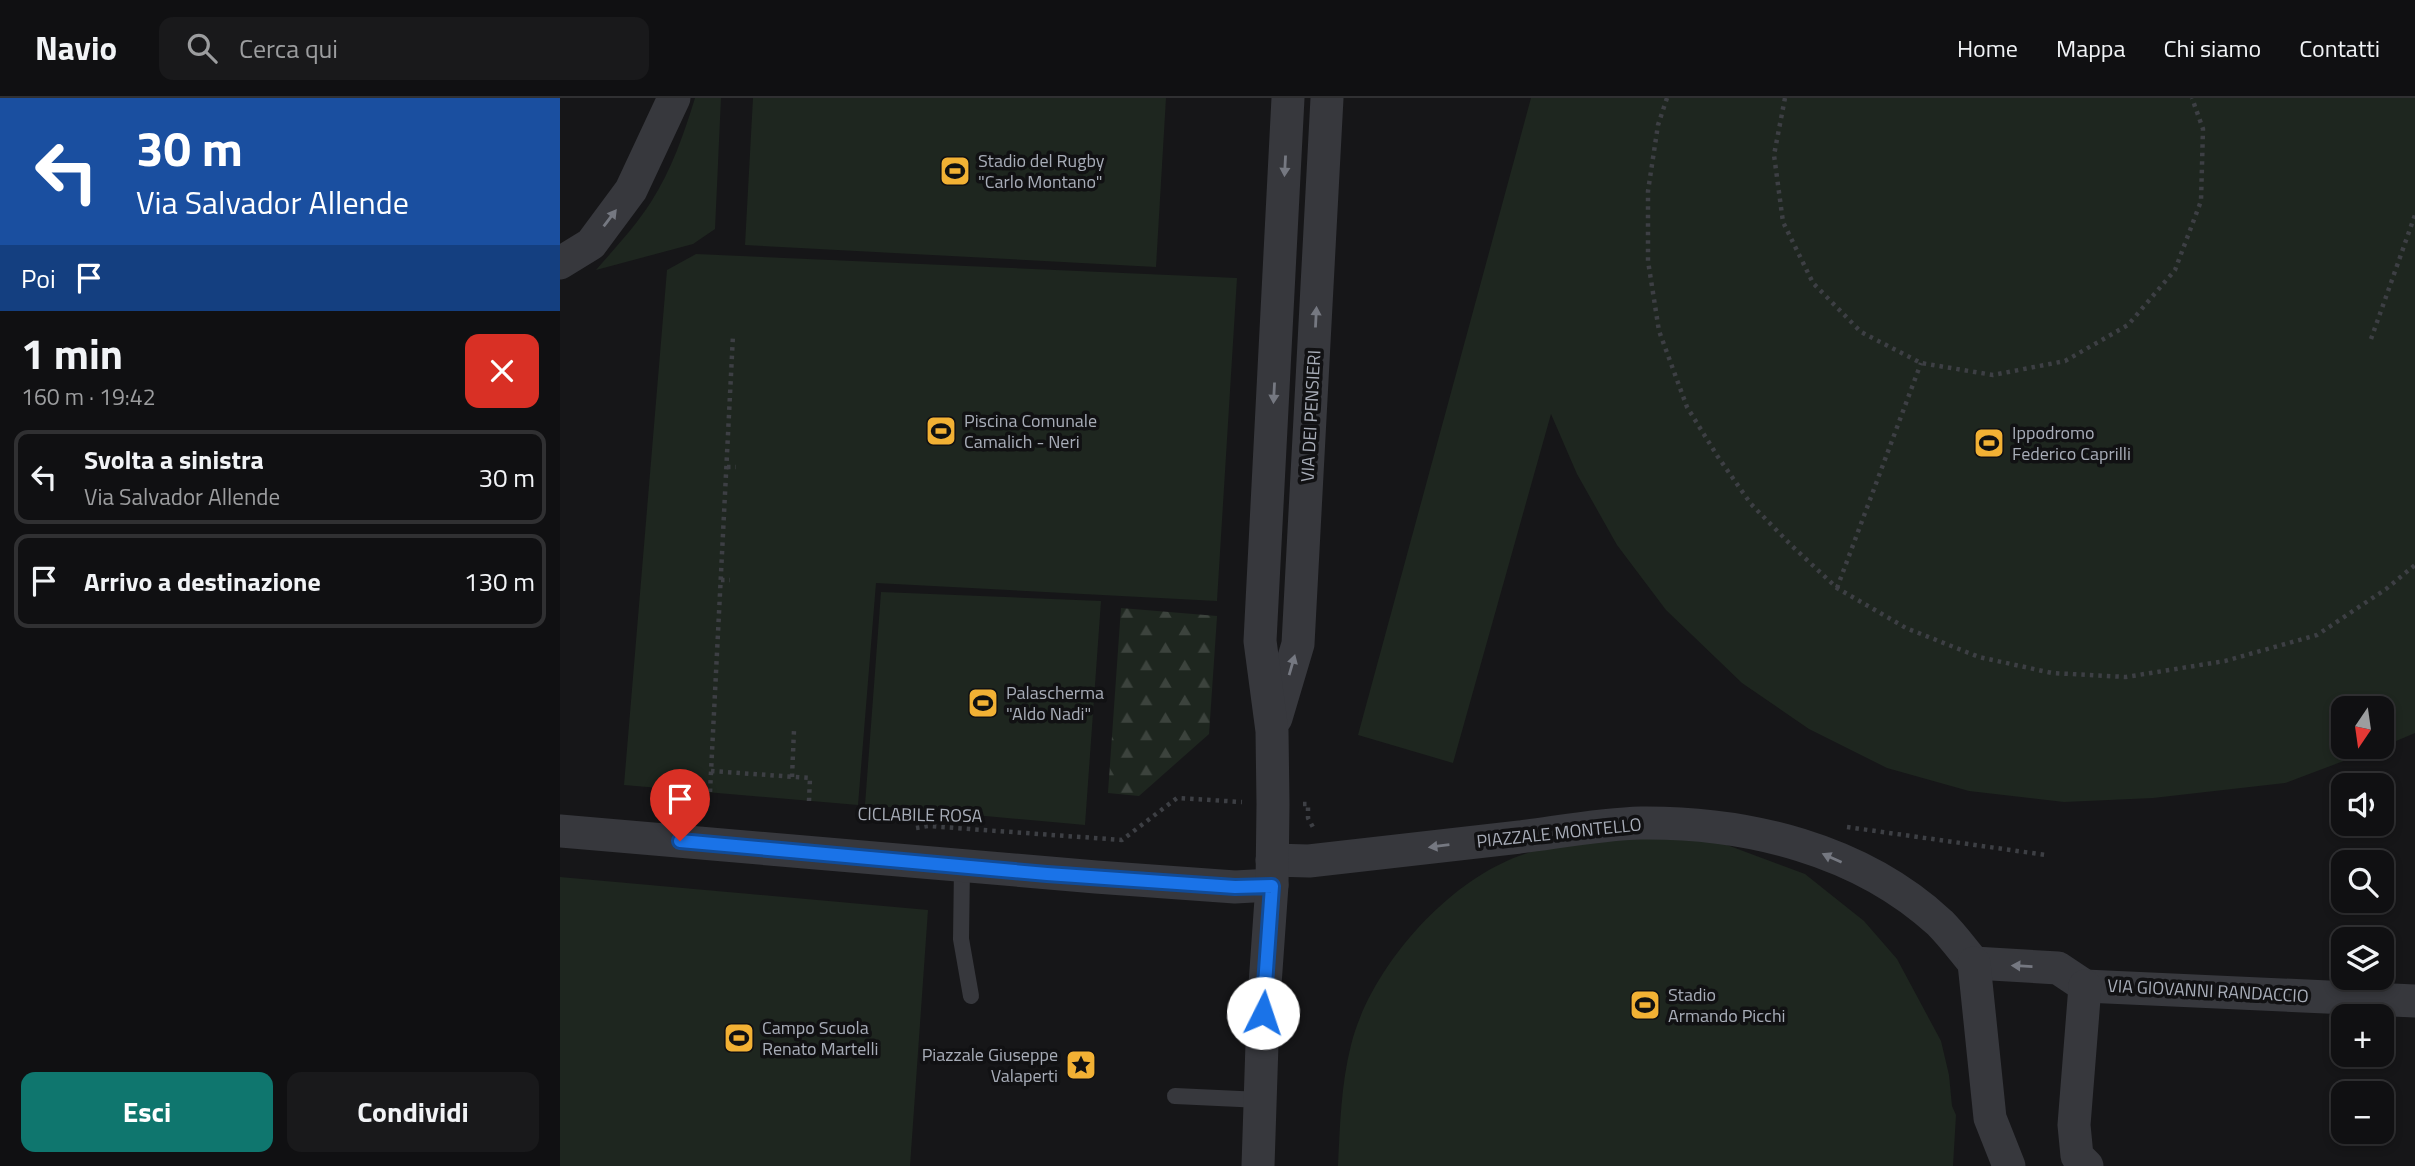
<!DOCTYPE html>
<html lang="it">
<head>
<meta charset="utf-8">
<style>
	body { margin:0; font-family:"Titillium Web",sans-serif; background:#19191b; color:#f1f3f6; height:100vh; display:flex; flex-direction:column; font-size:26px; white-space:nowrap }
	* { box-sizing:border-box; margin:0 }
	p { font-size:23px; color:#9c9d9f }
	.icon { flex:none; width:38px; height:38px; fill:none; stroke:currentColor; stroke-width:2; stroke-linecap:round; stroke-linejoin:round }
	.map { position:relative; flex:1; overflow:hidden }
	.panel { display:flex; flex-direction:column; background:#101012; width:560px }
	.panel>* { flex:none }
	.banner { background:#1a4fa0; color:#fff; overflow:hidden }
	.needle { width:46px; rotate:193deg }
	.fabs { position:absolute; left:1771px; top:598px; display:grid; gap:14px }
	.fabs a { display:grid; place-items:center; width:63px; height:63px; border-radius:14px; background:#101012; box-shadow:0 4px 10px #0003,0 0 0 2px #303032; font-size:35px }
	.pin { position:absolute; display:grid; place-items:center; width:60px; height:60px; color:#fff; margin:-72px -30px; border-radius:50% 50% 50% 0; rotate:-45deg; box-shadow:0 0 7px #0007 }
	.pin .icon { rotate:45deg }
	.me { position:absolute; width:77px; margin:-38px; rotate:4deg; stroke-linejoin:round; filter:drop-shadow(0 0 5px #0008) }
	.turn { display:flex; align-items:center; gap:24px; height:147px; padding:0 21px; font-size:32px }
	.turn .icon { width:91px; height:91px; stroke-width:2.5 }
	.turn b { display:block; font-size:49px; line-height:60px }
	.then { display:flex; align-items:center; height:66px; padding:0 21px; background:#0003; gap:14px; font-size:26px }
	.round { display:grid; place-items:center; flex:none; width:74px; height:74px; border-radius:14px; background:#19191b }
	.overview { display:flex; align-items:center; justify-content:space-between; height:119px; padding:0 21px }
	h1 { font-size:42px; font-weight:700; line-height:52px }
	.cta { display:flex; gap:14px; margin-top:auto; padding:14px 21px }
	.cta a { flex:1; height:80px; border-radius:14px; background:#0f766e; color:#fff; font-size:28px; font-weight:700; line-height:80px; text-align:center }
	.cta a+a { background:#19191b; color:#f1f3f6 }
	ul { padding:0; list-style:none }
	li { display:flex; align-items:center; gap:21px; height:94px; margin:0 14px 10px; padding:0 7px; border:4px solid #303032; border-radius:14px }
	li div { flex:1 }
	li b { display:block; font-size:26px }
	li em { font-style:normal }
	header { display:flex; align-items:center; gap:42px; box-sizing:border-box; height:98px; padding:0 35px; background:#101012; border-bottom:2px solid #303032 }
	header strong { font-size:33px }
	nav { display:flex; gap:38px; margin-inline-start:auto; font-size:24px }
	.search { width:490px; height:63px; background:#19191b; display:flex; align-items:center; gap:18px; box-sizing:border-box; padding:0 24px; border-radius:14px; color:#9c9d9f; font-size:26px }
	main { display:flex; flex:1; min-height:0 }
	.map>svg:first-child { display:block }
	.grass { fill:#1e261f }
	.forest { fill:url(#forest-firs) }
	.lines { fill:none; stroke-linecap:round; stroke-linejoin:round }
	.path { stroke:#3d3f44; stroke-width:4.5; stroke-dasharray:3.5 5; stroke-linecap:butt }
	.lane { stroke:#37383d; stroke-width:16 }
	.street { stroke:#37383d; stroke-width:33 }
	.oneway { fill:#757881 }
	.route-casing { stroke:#114b97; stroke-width:18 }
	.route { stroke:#1a73e8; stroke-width:12 }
	.labels { text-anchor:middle; stroke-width:7; stroke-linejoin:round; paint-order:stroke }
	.poi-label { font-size:18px; fill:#a8adb8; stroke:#111113; text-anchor:start }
	.street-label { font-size:18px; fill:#a8adb8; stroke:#111113 }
</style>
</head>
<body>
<header>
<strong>Navio</strong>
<div class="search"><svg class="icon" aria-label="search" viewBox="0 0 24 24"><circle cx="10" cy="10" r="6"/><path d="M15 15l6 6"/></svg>Cerca qui</div>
<nav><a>Home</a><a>Mappa</a><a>Chi siamo</a><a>Contatti</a></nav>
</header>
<main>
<section class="panel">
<div class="banner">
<div class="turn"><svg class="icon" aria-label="left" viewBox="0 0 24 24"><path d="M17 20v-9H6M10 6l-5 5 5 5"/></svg><div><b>30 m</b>Via Salvador Allende</div></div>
<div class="then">Poi<svg class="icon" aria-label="arrive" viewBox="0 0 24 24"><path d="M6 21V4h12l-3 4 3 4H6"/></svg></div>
</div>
<div class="overview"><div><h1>1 min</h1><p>160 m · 19:42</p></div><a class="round" style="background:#d93025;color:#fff"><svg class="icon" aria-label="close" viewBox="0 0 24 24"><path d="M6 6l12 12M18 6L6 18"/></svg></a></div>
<ul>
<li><svg class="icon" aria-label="left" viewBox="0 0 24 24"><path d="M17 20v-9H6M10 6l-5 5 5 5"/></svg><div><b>Svolta a sinistra</b><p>Via Salvador Allende</p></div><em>30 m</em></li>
<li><svg class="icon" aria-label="arrive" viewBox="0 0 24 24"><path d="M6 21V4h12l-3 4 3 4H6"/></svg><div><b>Arrivo a destinazione</b></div><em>130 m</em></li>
</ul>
<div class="cta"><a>Esci</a><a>Condividi</a></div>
</section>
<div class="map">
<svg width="1855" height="1068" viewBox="0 0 1855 1068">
	<defs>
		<pattern id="forest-firs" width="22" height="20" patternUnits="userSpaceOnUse" patternTransform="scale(1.75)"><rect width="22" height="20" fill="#1e261f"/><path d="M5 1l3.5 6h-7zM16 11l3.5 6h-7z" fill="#3c433d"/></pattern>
	</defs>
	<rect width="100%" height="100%" fill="#161618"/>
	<g class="grass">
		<path d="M135,0h26l-6,131 -22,15 -97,26c19,-22 39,-43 55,-68 20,-31 33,-68 44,-104z"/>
		<path d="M193,0h413l-10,169 -411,-22z"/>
		<path d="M971,0h884v635l-33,14v-38h-39v38h38l-96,36 -132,15 -89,4 -95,-11 -82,-23 -78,-39 -67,-46 -76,-73 -49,-65 -40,-71 -26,-60 -98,349 -95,-28z"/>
		<path d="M136,156l541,24 -20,323 -341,-18 -18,222 -234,-20 43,-515z"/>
		<path d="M321,494l220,9 -16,224 -220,-20z"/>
		<path d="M1041,737l118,7 86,32 59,47 33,38 44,82 8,34 3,31 4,9 -3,51h-615c2,-41 3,-81 13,-121 19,-76 94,-162 168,-189 27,-10 55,-15 82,-21z"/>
		<path d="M0,779l368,33 -18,256h-350z"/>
	</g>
	<path class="forest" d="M561,510l96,8 -8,118 -70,62 -31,-3z"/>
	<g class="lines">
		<g class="path">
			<path d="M1107,0l-9,27 -10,66v70l11,70 28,76 31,50 33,47 40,41 46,43 69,40 73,29 73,16 74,4 99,-16 92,-26 69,-46 29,-24"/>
			<path d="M1225,0l-11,57 9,67 30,61 48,49 60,31 72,12 72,-14 63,-36 47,-55 26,-69 2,-72 -11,-31"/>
			<path d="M1811,241l44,-124"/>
			<path d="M167,369h9"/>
			<path d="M161,482h9"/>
			<path d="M1277,490l84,-225"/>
			<path d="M151,673l99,7 -1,23"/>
			<path d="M232,679l2,-47"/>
			<path d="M150,694l23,-457"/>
			<path d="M743,706h5v14l7,13"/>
			<path d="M1287,729l199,28"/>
			<path d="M356,730l12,-2 194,14 55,-42 65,4"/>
		</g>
		<g class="lane">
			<path d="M402,769l-1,72 10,57"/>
			<path d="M615,998l86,4"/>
		</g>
		<g class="street">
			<path d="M0,165l31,-19 40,-54 43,-92"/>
			<path d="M716,620l22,-74 29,-546"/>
			<path d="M0,733l536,46 139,10 37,-2"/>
			<path d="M712,762l37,1c71,-8 141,-16 211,-24 39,-5 81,-13 121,-14 106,-1 219,26 299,100 12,12 23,27 34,40l84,5 27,18"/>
			<path d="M1414,865l16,155 19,48"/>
			<path d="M1525,888l330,15"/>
			<path d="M1525,888l-11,139 3,31 10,10"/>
			<path d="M698,1068l5,-153 9,-128 1,-81 -1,-73 -12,-90 28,-543"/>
		</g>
	</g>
	<defs><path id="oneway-solid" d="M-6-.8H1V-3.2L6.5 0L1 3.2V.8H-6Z" transform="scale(1.75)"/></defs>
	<g class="oneway">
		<use href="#oneway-solid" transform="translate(725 68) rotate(93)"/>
		<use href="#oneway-solid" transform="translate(50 120) rotate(-53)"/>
		<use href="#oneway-solid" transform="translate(756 219) rotate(-87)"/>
		<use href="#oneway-solid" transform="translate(714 295) rotate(93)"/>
		<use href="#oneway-solid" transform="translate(732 567) rotate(-74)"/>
		<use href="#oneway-solid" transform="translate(879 748) rotate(173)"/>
		<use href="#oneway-solid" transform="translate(1272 760) rotate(-156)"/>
		<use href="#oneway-solid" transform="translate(1462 868) rotate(-177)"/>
	</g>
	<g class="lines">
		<g class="route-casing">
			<path id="route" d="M120,743l367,33 188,13 37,-1 -9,127"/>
		</g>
		<use href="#route" class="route"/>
	</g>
	<defs>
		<g id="stadium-square" transform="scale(1.575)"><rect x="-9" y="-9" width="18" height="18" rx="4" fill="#f2b134" stroke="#111113"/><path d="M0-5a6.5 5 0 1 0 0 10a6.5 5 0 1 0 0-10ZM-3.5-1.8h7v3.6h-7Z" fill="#111"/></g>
		<g id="sight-square" transform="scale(1.575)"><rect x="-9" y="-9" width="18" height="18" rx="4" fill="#f2b134" stroke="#111113"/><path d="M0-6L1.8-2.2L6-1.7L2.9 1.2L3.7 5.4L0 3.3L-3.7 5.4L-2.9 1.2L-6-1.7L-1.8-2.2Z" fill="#111"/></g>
	</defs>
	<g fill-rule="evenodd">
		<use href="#stadium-square" x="395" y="73"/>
		<use href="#stadium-square" x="381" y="333"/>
		<use href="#stadium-square" x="1429" y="345"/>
		<use href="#stadium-square" x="423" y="605"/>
		<use href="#stadium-square" x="1085" y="907"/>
		<use href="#stadium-square" x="179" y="940"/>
		<use href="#sight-square" x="521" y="967"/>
	</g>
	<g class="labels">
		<g class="poi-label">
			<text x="418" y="69">Stadio del Rugby<tspan x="418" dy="21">"Carlo Montano"</tspan></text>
			<text x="404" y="329">Piscina Comunale<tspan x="404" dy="21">Camalich - Neri</tspan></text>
			<text x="1452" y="341">Ippodromo<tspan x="1452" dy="21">Federico Caprilli</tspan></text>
			<text x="446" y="601">Palascherma<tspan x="446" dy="21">"Aldo Nadi"</tspan></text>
			<text x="1108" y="903">Stadio<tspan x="1108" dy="21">Armando Picchi</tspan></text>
			<text x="202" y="936">Campo Scuola<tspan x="202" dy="21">Renato Martelli</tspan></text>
			<text x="498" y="963" text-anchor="end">Piazzale Giuseppe<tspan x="498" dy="21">Valaperti</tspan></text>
		</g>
		<g class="street-label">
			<text transform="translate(751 318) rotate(-87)" y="6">VIA DEI PENSIERI</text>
			<text transform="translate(360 717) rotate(1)" y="6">CICLABILE ROSA</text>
			<text transform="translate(999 735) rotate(-6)" y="6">PIAZZALE MONTELLO</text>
			<text transform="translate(1648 893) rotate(3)" y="6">VIA GIOVANNI RANDACCIO</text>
		</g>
	</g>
</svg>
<div class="fabs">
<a><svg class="needle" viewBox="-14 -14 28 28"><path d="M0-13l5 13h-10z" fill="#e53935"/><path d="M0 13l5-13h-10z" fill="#9c9d9f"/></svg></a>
<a><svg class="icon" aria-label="sound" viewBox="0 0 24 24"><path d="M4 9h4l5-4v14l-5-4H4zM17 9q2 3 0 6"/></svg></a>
<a><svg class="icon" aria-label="search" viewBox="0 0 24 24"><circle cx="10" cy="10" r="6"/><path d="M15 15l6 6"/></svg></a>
<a><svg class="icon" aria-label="layers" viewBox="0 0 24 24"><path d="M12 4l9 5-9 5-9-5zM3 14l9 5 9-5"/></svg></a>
<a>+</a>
<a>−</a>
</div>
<div class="pin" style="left:120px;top:743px;background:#d93025"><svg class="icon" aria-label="arrive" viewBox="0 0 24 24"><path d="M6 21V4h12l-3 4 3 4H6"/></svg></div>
<svg class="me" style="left:703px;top:915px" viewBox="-20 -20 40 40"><circle r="19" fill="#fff"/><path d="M0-13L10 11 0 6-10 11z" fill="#1a73e8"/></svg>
</div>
</main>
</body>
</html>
